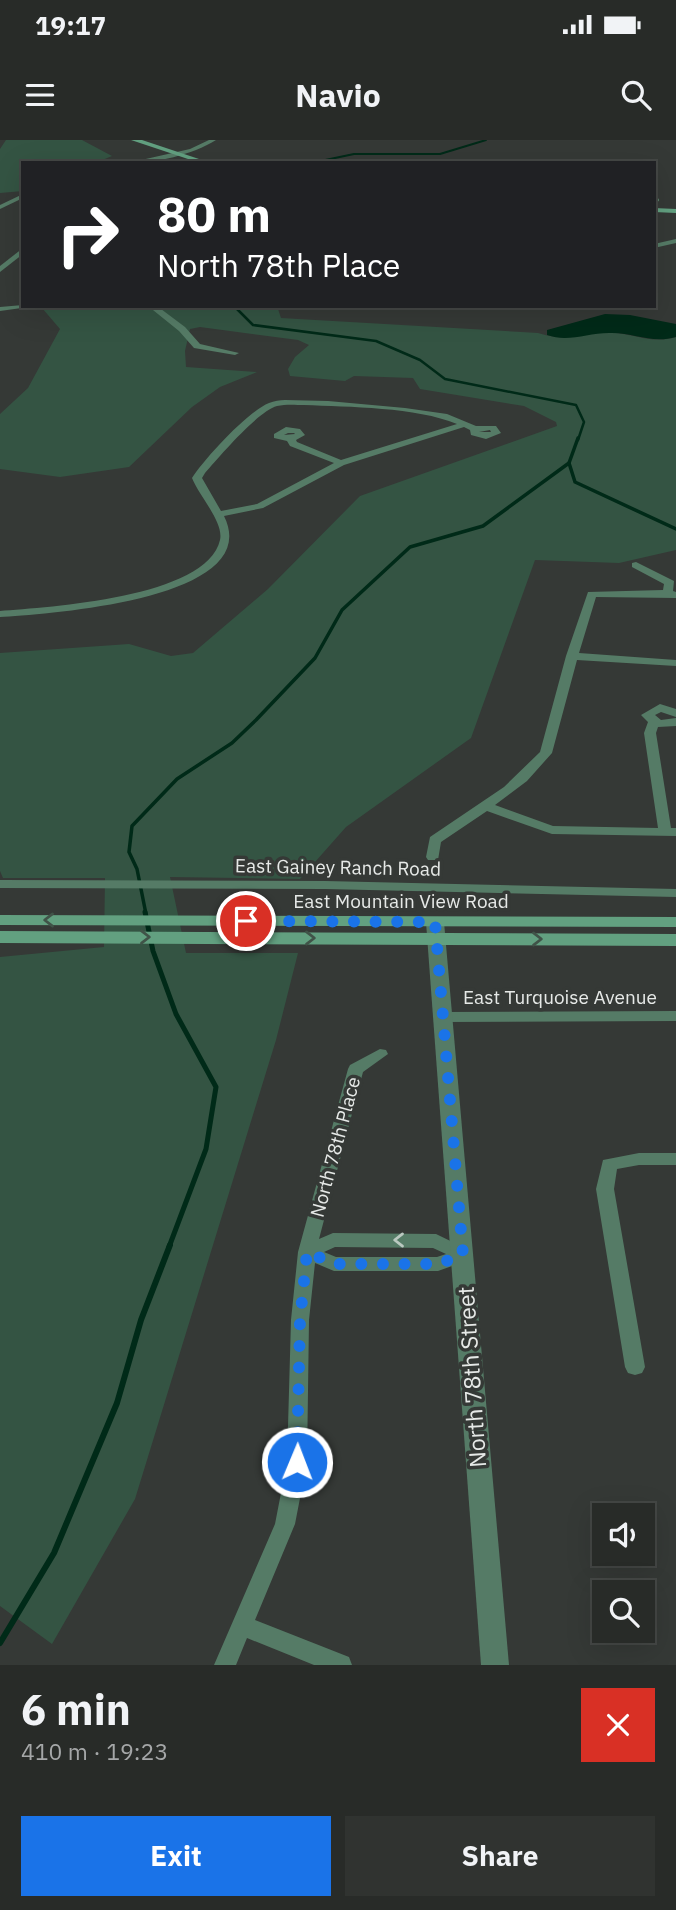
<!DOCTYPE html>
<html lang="en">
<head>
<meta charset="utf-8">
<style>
	body { margin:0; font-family:"IBM Plex Sans",sans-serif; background:#303330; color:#f1f3f6; height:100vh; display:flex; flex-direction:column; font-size:26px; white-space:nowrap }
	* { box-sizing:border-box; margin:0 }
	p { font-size:23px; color:#a5a7a8 }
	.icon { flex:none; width:38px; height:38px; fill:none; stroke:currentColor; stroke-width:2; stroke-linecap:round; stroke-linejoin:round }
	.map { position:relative; height:1525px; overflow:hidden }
	.side { display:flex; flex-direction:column; background:#282b28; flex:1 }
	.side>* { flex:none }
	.banner { position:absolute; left:21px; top:21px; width:635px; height:147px; border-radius:0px; box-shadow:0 7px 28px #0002,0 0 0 2px #444745; background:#202124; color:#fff; overflow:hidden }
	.buttons { position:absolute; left:592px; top:1363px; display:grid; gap:14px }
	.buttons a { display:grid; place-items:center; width:63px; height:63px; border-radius:0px; background:#282b28; box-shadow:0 7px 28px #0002,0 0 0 2px #444745; font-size:35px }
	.pin { position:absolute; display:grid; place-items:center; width:60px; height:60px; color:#fff; margin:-30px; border:4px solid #fff; border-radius:50%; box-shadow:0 2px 7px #0007 }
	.me { position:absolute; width:77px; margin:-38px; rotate:1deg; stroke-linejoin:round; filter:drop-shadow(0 0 5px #0008) }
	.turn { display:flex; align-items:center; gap:24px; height:147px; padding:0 21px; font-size:32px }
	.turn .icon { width:91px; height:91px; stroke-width:2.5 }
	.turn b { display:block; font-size:49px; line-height:60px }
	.round { display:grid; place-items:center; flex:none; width:74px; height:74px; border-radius:0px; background:#303330 }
	.overview { display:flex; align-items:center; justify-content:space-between; height:119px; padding:0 21px }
	h1 { font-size:42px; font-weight:700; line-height:52px }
	.cta { display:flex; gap:14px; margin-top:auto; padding:14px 21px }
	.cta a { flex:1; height:80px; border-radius:0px; background:#1a73e8; color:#fff; font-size:28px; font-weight:700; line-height:80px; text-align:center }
	.cta a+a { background:#303330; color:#f1f3f6 }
	.status { display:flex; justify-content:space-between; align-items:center; height:49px; padding:0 35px; background:#282b28; direction:ltr }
	.status svg { height:19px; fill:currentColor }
	header { display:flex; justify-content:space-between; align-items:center; height:91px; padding:0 21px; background:#282b28; font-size:32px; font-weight:700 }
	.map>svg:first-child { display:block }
	.green { fill:#345443 }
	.water { fill:#002a18 }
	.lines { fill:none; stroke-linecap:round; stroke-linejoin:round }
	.stream-far4 { stroke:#002a18; stroke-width:2 }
	.stream-far3 { stroke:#002a18; stroke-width:2.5 }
	.stream-far2 { stroke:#002a18; stroke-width:3.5 }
	.stream-far1 { stroke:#002a18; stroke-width:5 }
	.stream { stroke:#002a18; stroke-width:6 }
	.minor { fill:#557b66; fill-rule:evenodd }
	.tertiary { fill:#557b66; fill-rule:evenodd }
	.secondary { fill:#62a080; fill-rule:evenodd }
	.oneway { stroke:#405348 }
	.oneway2 { stroke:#bac8c0 }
	.route { stroke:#1a73e8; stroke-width:12; stroke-dasharray:0 21.6 }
	.labels { text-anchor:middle; stroke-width:7; stroke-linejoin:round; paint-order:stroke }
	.street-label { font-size:19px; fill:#e6e9e7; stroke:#353936 }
	.near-street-label { font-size:23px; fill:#e6e9e7; stroke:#353936 }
</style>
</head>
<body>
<div class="status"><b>19:17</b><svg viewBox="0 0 49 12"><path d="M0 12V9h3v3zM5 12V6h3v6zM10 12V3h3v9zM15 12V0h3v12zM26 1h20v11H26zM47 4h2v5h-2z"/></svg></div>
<header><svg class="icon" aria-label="menu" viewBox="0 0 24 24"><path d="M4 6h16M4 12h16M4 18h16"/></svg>Navio<svg class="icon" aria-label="search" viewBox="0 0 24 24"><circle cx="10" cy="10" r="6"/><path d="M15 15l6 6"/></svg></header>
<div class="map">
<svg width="676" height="1525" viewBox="0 0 676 1525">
	<rect width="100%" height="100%" fill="#353936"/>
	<g class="green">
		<path d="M6,0h76l30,16 -17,7h-72v28l-23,2v-44z"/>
		<path d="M57,166h220l4,12 257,15c34,11 47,-3 78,0 21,2 37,11 60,4v213l-57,13 -84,-3 -64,178 -125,89 -46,52 -130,-2 16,76h112l-22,87 -141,459 -83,145 -52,-38v-649l104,-10 1,-69h-102l-3,-7v-218l129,-9 42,12 22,-3 75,-64 92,-93 197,-70 -1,-4 -32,-16 -104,-17 -7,-11 -59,-2 -9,5 -55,-5 -2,-7 7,-12 14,-12 -11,-5 -98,-13 -10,2 -5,22 1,16 71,5 -37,15 -28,20 -63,60 -69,10 -60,-8v-55l28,-26 32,-59 -18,-21z"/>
	</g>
	<path class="water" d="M605,174l25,1 46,9v13c-24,7 -41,-4 -64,-4 -23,-1 -43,10 -65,2v-5z"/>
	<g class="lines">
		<path class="stream-far4" d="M311,23l43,-9h86l46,-14"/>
		<path class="stream-far3" d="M234,166l19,19 123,16 44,19 25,19 131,26 8,17 -6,18"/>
		<g class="stream-far2">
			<path d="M578,298l-9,25 6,19 101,47"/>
			<path d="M146,774l-9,-45 -8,-17 3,-26 45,-47 55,-36 24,-23 59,-62 27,-48 68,-63 73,-21 86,-63"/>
		</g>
		<path class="stream-far1" d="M145,772l8,39 23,63 40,73 -10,62 -37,98"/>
		<path class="stream" d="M0,1503l54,-90 63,-150 24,-83 29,-75"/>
		<g class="minor">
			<path d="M209,0h7c-24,15 -60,23 -88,23l62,-14z"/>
			<path d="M23,54v4l-23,11v-4z"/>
			<path d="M654,56l5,3v2l-5,2z"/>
			<path d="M676,99v4l-22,5v-4z"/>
			<path d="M23,108v6l-23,18v-6z"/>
			<path d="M23,165l13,1 -36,5v-4z"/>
			<path d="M148,166h9l28,21 15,17 39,9 -4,2 -41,-7 -15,-17z"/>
			<path d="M285,260l43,1 77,7 42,6 29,12h20l5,7 -15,6 -15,-4 -1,-5 -6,-3 -120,38 -81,43 -39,8c42,84 -178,98 -224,101v-6c48,-4 207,-13 220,-71 4,-18 -21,-44 -28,-62 13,-20 55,-66 77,-75 5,-2 11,-3 16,-3zM304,265c45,2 112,2 153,19l-116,36 -44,-18 -1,-2 9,-5 -5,-6 -14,-2 -12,7v4l13,3 3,5 44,17 -77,41 -36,7 -19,-33 3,-5c14,-16 53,-62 72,-67 9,-2 19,-1 27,-1zM490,290l1,2h-12zM288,293h6l1,1 -11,1z"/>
			<path d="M636,422l38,19 -1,10 3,1v6l-80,-1 -17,56 97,7v6l-99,-6 -25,93 -25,28 -32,24 58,21 105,2 -14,-95 4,-11 -7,-7 19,-11 16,5v8l-15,-5 -6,3 6,5 15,-2v8l-18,1 -2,6 15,95h5v8l-124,-2 -65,-23 -46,31 -3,18h-10l-2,-3 4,-20 74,-50 36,-35 26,-96 22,-64 75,-2 1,-6 -32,-17v-4z"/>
			<path d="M0,740l325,1 351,8v8l-351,-8 -325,-1z"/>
			<path d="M676,871v10l-232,1 -8,-5 8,-5z"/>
			<path d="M380,909l6,1 2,4 -25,18 -44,167 14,-6 103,1 33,16 3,5 -3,5 -31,11h-104l-19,-8 -6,57 -2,142 -12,62 -40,96 94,37 3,8h-38l-67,-27 -11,27h-22l61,-141 12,-62 4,-142 7,-68 50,-183 2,-4zM335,1107l98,1 13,6 -9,3h-101l-12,-5z"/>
			<path d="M639,1013h37v12h-37l-22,4 -3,20 31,178 -3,6 -7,2 -7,-2 -3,-6 -29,-178 7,-29z"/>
		</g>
		<path class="tertiary" d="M435,777l9,5 65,743h-28l-55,-743z"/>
		<g class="secondary">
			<path d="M131,0h11l69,23h-11z"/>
			<path d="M654,68l22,1v4l-22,-1z"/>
			<path d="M0,775l676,2v10l-676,-2z"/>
			<path d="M0,791l676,3v12l-676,-3z"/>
		</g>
	</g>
	<defs><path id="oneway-chevron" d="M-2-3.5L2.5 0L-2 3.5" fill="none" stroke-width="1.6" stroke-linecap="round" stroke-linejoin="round" transform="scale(1.75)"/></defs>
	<g class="oneway">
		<use href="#oneway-chevron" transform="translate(49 780) rotate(-180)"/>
		<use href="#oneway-chevron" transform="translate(145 797)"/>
		<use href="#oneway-chevron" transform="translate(310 798)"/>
		<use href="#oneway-chevron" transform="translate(537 799)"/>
	</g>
	<use class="oneway2" href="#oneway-chevron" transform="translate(399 1100) rotate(-180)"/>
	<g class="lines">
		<path class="route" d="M246,781l189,1 28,333 -25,9h-104l-27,-12 -7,68 -3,142"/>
	</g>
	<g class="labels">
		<g class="street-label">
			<text transform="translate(338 727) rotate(1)" y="7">East Gainey Ranch Road</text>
			<text x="401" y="768">East Mountain View Road</text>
			<text x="560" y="864">East Turquoise Avenue</text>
			<text transform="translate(335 1007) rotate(-75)" y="7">North 78th Place</text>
		</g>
		<g class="near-street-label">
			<text transform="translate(472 1237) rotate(-94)" y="8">North 78th Street</text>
		</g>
	</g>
</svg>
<div class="buttons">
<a><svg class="icon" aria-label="sound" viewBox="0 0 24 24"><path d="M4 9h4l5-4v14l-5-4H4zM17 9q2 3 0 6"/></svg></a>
<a><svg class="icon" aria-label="search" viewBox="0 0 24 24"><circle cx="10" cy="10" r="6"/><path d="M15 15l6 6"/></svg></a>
</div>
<div class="pin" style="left:246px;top:781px;background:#d93025"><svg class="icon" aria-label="arrive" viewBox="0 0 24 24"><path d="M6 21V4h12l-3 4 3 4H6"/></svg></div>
<svg class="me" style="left:297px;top:1322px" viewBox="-20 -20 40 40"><circle r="17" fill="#1a73e8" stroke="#fff" stroke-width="3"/><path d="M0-11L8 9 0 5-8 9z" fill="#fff"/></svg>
<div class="banner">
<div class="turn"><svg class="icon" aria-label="right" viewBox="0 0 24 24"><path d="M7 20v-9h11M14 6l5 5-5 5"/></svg><div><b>80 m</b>North 78th Place</div></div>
</div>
</div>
<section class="side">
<div class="overview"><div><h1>6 min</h1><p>410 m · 19:23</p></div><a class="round" style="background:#d93025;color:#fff"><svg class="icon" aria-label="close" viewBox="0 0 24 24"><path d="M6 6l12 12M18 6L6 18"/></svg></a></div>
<div class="cta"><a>Exit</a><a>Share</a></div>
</section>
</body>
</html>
